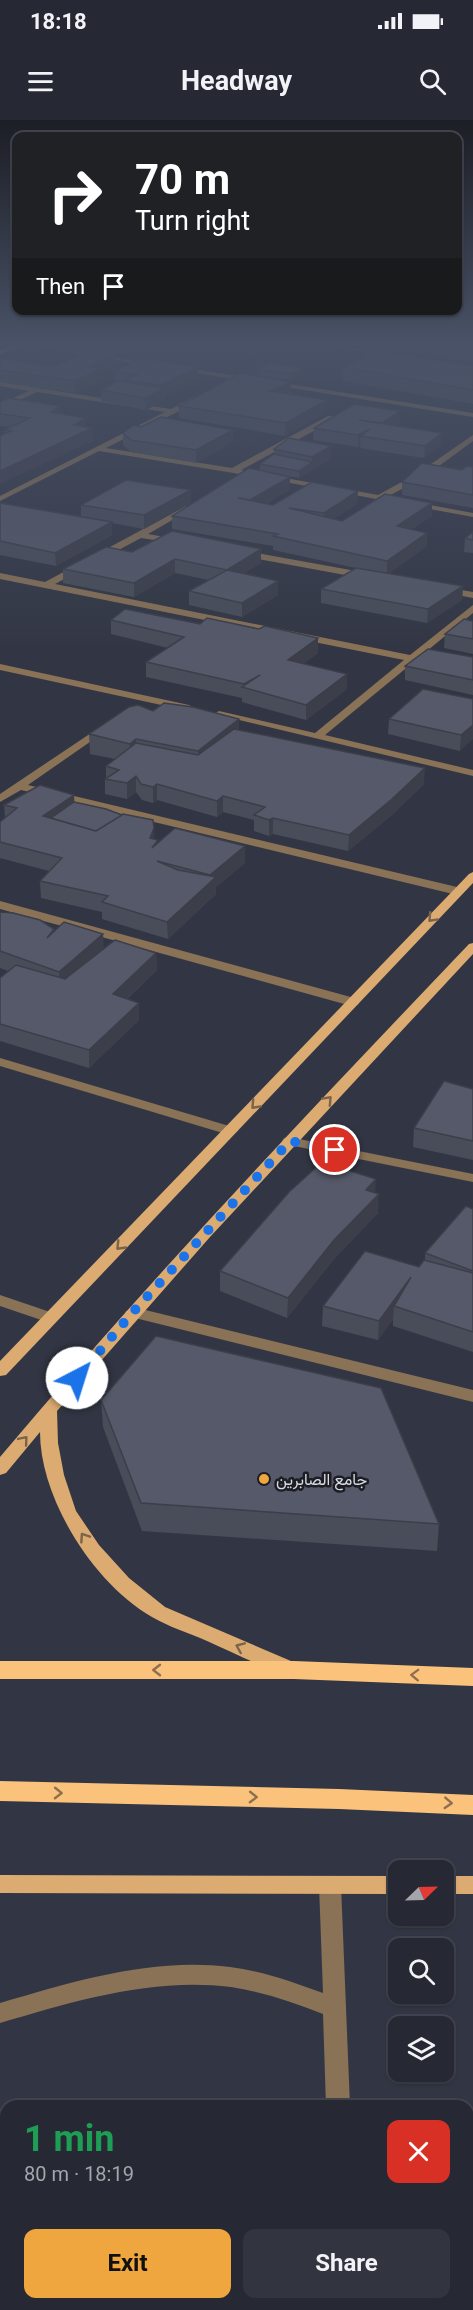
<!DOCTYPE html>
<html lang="en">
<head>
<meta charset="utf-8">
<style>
	body { margin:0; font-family:Roboto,Vazirmatn,sans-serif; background:#32343f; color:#f1f3f6; height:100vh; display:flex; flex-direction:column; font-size:22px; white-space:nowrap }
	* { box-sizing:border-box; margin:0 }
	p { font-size:20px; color:#a4a6ac }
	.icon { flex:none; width:33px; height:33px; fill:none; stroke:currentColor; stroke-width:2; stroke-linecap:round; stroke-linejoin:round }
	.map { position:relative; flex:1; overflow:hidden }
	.sheet { position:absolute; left:0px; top:1980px; width:474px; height:210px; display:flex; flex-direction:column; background:#262833; border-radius:18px 18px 0 0; box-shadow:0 2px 4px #0004,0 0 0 2px #42444e }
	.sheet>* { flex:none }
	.top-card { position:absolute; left:12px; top:12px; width:450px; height:183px; border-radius:12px; box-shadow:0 2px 4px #0004,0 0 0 2px #42444e; background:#202124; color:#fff; overflow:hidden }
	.needle { width:39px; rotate:67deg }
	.controls { position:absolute; left:388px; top:1740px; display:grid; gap:12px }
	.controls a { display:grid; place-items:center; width:66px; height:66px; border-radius:12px; background:#262833; box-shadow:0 2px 4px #0004,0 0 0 2px #42444e; font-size:30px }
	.pin { position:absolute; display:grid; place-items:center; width:51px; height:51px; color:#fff; margin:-26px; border:3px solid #fff; border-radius:50%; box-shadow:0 2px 6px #0007 }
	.me { position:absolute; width:66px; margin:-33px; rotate:40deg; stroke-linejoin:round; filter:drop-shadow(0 0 4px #0008) }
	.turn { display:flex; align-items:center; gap:21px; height:126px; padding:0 24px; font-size:27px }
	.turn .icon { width:78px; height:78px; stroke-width:2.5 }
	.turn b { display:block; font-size:42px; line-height:51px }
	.then { display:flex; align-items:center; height:57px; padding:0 24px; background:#0003; gap:12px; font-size:22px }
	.round { display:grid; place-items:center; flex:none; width:63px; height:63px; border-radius:12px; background:#32343f }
	.head { display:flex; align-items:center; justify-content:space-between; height:102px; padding:0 24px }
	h1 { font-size:36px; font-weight:700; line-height:45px; color:#1e9e55 }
	.primary-button { display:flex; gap:12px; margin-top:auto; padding:12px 24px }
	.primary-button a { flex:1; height:69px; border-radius:12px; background:#f0a63f; color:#111; font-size:24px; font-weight:700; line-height:69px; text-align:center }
	.primary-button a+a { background:#32343f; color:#f1f3f6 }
	.status { display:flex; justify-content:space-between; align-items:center; height:42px; padding:0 30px; background:#262833; direction:ltr }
	.status svg { height:16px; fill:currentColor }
	header { display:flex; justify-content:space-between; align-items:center; height:78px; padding:0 24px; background:#262833; font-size:27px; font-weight:700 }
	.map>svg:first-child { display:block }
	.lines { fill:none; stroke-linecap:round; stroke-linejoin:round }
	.minor { fill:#897256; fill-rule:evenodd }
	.major { fill:#dbab71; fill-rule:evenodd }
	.highway { fill:#fbc27b; fill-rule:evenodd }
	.wall { fill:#494d5a }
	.shaded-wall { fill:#3c3e4a }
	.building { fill:#555969; stroke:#3c3e4a; stroke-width:1.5 }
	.oneway { stroke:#7c644a }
	.oneway2 { stroke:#8c7050 }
	.route { stroke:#1a73e8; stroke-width:10; stroke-dasharray:0 18 }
	.poi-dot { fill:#f0a63f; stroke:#1c1e24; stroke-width:2 }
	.labels { text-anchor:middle; stroke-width:5; stroke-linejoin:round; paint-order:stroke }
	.poi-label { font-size:16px; fill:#d9dce5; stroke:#1c1e24; text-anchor:start }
</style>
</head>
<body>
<div class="status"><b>18:18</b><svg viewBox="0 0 49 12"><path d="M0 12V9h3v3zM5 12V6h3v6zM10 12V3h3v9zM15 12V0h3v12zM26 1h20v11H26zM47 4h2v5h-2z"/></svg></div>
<header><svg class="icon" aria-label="menu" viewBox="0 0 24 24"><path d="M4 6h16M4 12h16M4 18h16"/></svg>Headway<svg class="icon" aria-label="search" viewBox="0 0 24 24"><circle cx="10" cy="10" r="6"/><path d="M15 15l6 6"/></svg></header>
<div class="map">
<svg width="473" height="2190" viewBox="0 0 473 2190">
	<rect width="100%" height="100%" fill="#323644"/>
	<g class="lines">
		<g class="minor">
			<path d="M38,226h12l106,19 -3,2z"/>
			<path d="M333,226h12l53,10 -3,2z"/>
			<path d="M180,247l293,46v4l-295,-47z"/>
			<path d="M0,262l171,27 22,-12h6v4l-93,47 126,20 96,-52h6v4l-93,50 137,25 40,-22 55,-38v6l-49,36 -37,20 86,16v4l-221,-41 -153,-25 -99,50v-5l165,-84 -128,-20 -37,17v-5l29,-13 -29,-5z"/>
			<path d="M186,386l7,2 -45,26 33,6v4l-40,-6 -86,46 355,71 63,-50v8l-148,122 148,35v6l-259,-62 5,-3 96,22 89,-73 -404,-81v-6l45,9z"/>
			<path d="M240,430l127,23 4,3 -4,3 -130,-24 -1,-2z"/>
			<path d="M444,467l29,5v6l-32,-6v-4z"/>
			<path d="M0,544l189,41 5,3 -5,3 -189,-41z"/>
			<path d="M106,603l5,3 -1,2 -82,57 429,102 6,4 -6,4 -436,-105 -21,12v-8z"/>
			<path d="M0,781l358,98 1,3 -1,3h-10l-348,-96z"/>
			<path d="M0,938l236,70 2,3 -7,4 -5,-1 -226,-68z"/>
			<path d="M289,1017l184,37v8l-189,-38 -2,-3 2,-3z"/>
			<path d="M0,1175l56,19 2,4 -8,5 -50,-17z"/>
			<path d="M133,1187l340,83v12l-346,-86 -2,-4z"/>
			<path d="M330,1756l8,2 3,7 9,221h-24l-3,-92c-30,-12 -60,-22 -92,-27 -78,-10 -157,14 -231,36v-20c74,-22 153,-46 230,-36 32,4 63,15 93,26l-4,-108 3,-7z"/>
			<rect x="333" y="2184" width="26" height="6"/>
		</g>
		<g class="major">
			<path d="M13,226h9l-22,8v-4z"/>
			<path d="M473,752v11l-467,492 -6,1v-15l469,-487z"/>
			<path d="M473,823v11l-263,283 -153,174 1,32 6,32 12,36 23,34 30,33 36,29 133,57 3,5 -3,5 -7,3c-29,-10 -57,-24 -84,-36 -18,-8 -38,-14 -55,-24 -58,-33 -112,-118 -112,-185l-34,41 -6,2v-18c149,-177 309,-345 469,-513z"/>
			<path d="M0,1755l399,1v18l-399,-1z"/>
			<rect x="444" y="1756" width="29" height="18"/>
		</g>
		<g class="highway">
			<path d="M0,1541h294l179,7v18l-179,-7h-294z"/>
			<path d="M0,1661l339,8 134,6v20l-134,-6 -339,-8z"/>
		</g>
	</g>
	<g class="wall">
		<path d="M419,226h54v16l-54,-8z"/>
		<path d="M0,238l53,9 62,-1 -12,6v8l-28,13 -75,-11z"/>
		<path d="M473,246v38l-130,-23v-14z"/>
		<path d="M257,249l46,6 -11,5 -35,-5z"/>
		<path d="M115,251l83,7 -33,17v5l-19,10 -45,-9v-11l14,-8z"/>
		<path d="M291,273l-1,1 36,18 -41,24 -106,-18v-12z"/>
		<path d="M0,282l86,16v9l6,1 1,13 -89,-7v-4l6,-3 -10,-1z"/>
		<path d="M354,284l46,19 -4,3 45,19 -17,13 -64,-10v-2l-2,1 -45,-7 1,-12z"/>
		<path d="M123,313l110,9 -37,21 -65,-11 -8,-7z"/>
		<path d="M331,326l-1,13 -31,19 -11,-2 2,13 -24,15 7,1 84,-1 -23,15 8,2 90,-5 -20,13 15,17 -39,28 75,12 -1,14 -35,23 -106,-20v-14l35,-21 -83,-18v-4l-101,-17v-13l88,-45v-7l14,-10v-5z"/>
		<path d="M473,347v41l-71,-13v-13z"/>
		<path d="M0,383l81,13v-11l110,-2 -47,26 -32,-6v12l-56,31 -56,-11z"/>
		<path d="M473,412v21l-9,-1 1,-14z"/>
		<path d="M261,429v14l-18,10 35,8v14l-36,22 -53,-12v-14l20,-11 -34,-7 -41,24 -71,-14v-14z"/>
		<path d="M111,500l89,4 59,5 59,9v15l-15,11 44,25 -41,31 -64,-18v-4l-96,-21v-15l22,-14 -57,-14z"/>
		<path d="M473,501v33l-29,-6 1,-14z"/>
		<path d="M473,537v38l-68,-15v-14z"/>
		<path d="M473,579l-13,52 -72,-17 1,-15z"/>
		<path d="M153,591l86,19 185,54 -32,31 -44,36 -75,-17 -4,2 -15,-5v-11l-31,-8 -6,5 -60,-17 -4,3 -11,-3 -6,-8 -9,7 -22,-5v-15l1,-1v-12l9,-7 -25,-5 -1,-20z"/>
		<path d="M74,675v7l80,37 4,3 87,21 -29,24v7l-48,45 -66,-20v-7l-61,-14 -1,-17 9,-10 -49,-13v-36l5,-4 -1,-13z"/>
		<path d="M0,792l54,17v2l50,18 52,4 1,17 -30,29 12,4v17l-50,48 -89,-27v-63l8,-7 -8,-3z"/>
		<path d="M473,969v71l-60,-13 1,-19z"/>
		<path d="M376,1073l2,20 -44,46 -47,59 -67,-27v-20z"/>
		<path d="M473,1089v143l-80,-26v-7l-15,21 -56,-14 1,-20 96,-39 6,-7v-7z"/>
		<path d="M101,1280l338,124 -2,27 -295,-20 -39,-104z"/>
	</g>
	<g class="shaded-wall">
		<path d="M115,234v12l-12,6v8l-28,13v-12l14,-14z"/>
		<path d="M198,247v11l-33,17v5l-19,10 -1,-12 16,-8v-5z"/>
		<path d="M303,248v7l-11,5v-6z"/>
		<path d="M291,262v11l-21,9v-11z"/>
		<path d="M327,280l-1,12 -41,24 1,-13z"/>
		<path d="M60,286l1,12 -10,-6z"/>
		<path d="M400,291v12l-18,12v-12z"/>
		<path d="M86,298v12l6,-2 1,13 -93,43v-13z"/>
		<path d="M370,309l-9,7 -1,10 -2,1v-12z"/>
		<path d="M233,310v12l-37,21v-13z"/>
		<path d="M442,313l-1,12 -17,13 1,-12z"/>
		<path d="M331,326l-1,13 -31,19v-7l13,-9v-5z"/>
		<path d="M290,357v12l-40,24v-13z"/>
		<path d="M191,370v13l-47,26v-14z"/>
		<path d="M358,371l-1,13 -33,22v-13z"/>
		<path d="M432,383v13l-36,24 1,-14z"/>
		<path d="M112,402v13l-56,31 -1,-13z"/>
		<path d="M427,413v13l-40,29v-14z"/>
		<path d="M261,429v14l-34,21v-14z"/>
		<path d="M175,439v14l-41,24v-14z"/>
		<path d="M278,461v14l-36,22v-14z"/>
		<path d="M463,466l-1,14 -35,23 1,-14z"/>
		<path d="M318,518v15l-30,22v-15z"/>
		<path d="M347,554v15l-41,31v-15z"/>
		<path d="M239,599v19l-41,33v-20z"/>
		<path d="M473,605v14l-13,12 1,-16z"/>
		<path d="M136,619v20l-5,4 -1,-19z"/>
		<path d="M425,648l-1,16 -32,31 -44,36 1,-16z"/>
		<path d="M136,656v16l-9,7v-16z"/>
		<path d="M157,664v16l-4,3v-16z"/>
		<path d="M74,675l1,16 -22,14 -10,-9z"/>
		<path d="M223,676v16l-6,5v-16z"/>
		<path d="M273,698v16l-4,2v-16z"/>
		<path d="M154,708l1,16 3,-4 1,16 -9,-18z"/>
		<path d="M245,726v17l-29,24v7l-48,45 -1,-17 43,-39v-8z"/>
		<path d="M103,814l1,17 -44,38 -1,-17z"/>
		<path d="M156,833l1,17 -44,41v-17z"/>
		<path d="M139,883v17l-50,48v-18z"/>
		<path d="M376,1059l-1,18 4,-3 -1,19 -44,46 -47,59 1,-20 78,-108z"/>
		<path d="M411,1157l-17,29 -1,13 -15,21 1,-19z"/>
	</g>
	<g class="building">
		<path d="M437,226h36v5z"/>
		<path d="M89,230l26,4 -26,13 13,1 -27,13 -75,-11v-12l53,9z"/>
		<path d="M381,231l92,15v24l-130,-23z"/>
		<path d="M142,238l56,9 -37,18 -36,-5 12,-5 -22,-4z"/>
		<path d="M270,243l33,5 -11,6 -35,-5z"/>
		<path d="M240,253l51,9 -21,9 57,9 -41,23 -107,-17z"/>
		<path d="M118,261l47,7 -20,10 -44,-8z"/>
		<path d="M9,278l51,8 -9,6 35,6 -12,7 18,3 -92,43v-35l11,-5 -7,-1 26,-12 -30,-4v-12z"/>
		<path d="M354,284l46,7 -18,12 -23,-3 83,13 -17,13 -64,-10 9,-7 -12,6 -44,-7z"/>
		<path d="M161,297l72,13 -37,20 -65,-10 -8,-7 11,-8 7,2z"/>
		<path d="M289,318l42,8 -19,11 -38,-8z"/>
		<path d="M274,334l38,8 -13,9 -39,-7z"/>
		<path d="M422,343l40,7 5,-4 6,1v28l-71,-13z"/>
		<path d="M249,348l41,9 -40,23 -12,-2 35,7 39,-23 46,9 -34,22 -35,-5 53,13 43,-27 47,9 -35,23 30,7 -40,28 -114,-25 5,-2 -106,-18z"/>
		<path d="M126,360l65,10 -47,25 -63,-10z"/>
		<path d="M0,383l112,19 -57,31 -55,-12z"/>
		<path d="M172,411l89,18 -34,21 -52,-11 -41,24 -71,-14 43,-22 26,5z"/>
		<path d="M473,412v8l-8,-2z"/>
		<path d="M356,448l107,18 -35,23 -107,-20z"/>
		<path d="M227,450l51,11 -36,22 -53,-12z"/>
		<path d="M125,489l75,15 7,-6 52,11 6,-3 53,12 -30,22 59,14 -41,31 -64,-18 18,-12 -16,9 -98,-22 38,-25 -73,-17z"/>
		<path d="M464,499l9,2v18l-28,-5z"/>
		<path d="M428,529l45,8v23l-68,-14z"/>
		<path d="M423,569l50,10v26l-12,10 -72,-16z"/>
		<path d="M164,583l29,4 46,12 -41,32 -62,-12 -6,5 -41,-10 40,-27 9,-2 15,6z"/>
		<path d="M234,609l191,39 -33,31 -43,36 -76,-17 -4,2 -15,-5 11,-8 -42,-11 -6,5 -60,-17 -4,3 -12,-3 -5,-8 -9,7 -22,-4 14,-9 -13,-4 30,-23 62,12z"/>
		<path d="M40,665l34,10 -31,21 53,15 27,-17 30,6 1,8 -4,10 8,2 -6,8 23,-20 70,18 -35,29 -53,-14 21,9 38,7 -49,45 -65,-20 6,-6 -68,-15 22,-23 -62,-16v-20l17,-14 -13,-3z"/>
		<path d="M74,682l32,7 16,6 -26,16 -45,-13z"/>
		<path d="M0,792l13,1 27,7 14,9 -7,9 17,-16 39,12 -44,38 -59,-21z"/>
		<path d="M115,820l41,13 -43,41 26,9 -50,47 -89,-26v-46l16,-13 49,14z"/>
		<path d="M444,961l29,8v52l-59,-13z"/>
		<path d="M322,1042l54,17 -10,11 13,4 -45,46 -46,58 -68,-27 69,-79z"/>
		<path d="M466,1086l7,3v62l-48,-18z"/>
		<path d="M365,1131l54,16 5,-7 49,13v59l-79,-26 17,-29 -32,44 -56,-15z"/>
		<path d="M156,1216l225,52 58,136 -298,-21 -40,-103z"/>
	</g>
	<defs><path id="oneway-chevron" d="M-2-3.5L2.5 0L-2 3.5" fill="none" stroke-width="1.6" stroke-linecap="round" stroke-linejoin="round" transform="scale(1.5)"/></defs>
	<g class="oneway">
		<use href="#oneway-chevron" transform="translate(432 798) rotate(133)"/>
		<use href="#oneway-chevron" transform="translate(328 980) rotate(-47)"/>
		<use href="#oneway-chevron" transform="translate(255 985) rotate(133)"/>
		<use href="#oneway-chevron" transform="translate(120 1126) rotate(134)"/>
		<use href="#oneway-chevron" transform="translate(24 1320) rotate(-50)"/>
		<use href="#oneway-chevron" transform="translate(84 1417) rotate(-124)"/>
		<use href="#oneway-chevron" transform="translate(240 1527) rotate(-157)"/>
	</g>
	<g class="oneway2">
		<use href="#oneway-chevron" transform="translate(157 1550) rotate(-180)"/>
		<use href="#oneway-chevron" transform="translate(415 1555) rotate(-178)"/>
		<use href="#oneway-chevron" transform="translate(58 1673) rotate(1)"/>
		<use href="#oneway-chevron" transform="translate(253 1677) rotate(1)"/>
		<use href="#oneway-chevron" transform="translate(448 1683) rotate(3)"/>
	</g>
	<linearGradient id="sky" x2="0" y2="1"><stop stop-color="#1c1e25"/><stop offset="0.42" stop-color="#495267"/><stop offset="1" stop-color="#495267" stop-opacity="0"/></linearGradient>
	<rect width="473" height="532" fill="url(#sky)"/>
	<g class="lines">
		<path class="route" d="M77,1258l56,-66 157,-171 45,9"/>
	</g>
	<circle class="poi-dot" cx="264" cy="1359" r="6"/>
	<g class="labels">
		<g class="poi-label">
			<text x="276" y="1365">جامع الصابرين</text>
		</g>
	</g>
</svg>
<div class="controls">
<a><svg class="needle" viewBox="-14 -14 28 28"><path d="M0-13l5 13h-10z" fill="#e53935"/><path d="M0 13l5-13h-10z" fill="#a4a6ac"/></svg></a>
<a><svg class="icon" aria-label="search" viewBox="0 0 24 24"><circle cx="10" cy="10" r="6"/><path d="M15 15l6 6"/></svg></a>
<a><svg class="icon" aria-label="layers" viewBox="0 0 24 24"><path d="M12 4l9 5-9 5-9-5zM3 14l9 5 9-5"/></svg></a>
</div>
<div class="pin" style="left:335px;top:1030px;background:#d93025"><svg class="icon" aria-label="arrive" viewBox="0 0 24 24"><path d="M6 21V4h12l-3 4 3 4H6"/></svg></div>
<svg class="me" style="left:77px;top:1258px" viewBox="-20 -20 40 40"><circle r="19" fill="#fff"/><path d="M0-13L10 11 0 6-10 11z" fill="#1a73e8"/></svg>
<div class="top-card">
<div class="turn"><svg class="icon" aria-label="right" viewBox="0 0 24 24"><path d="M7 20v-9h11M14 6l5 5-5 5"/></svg><div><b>70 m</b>Turn right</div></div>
<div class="then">Then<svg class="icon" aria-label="arrive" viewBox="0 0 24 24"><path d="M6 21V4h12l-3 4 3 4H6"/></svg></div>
</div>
<section class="sheet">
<div class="head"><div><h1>1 min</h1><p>80 m · 18:19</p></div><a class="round" style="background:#d93025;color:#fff"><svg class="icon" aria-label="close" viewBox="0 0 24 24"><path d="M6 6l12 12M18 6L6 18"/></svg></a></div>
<div class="primary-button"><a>Exit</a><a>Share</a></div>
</section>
</div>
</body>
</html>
